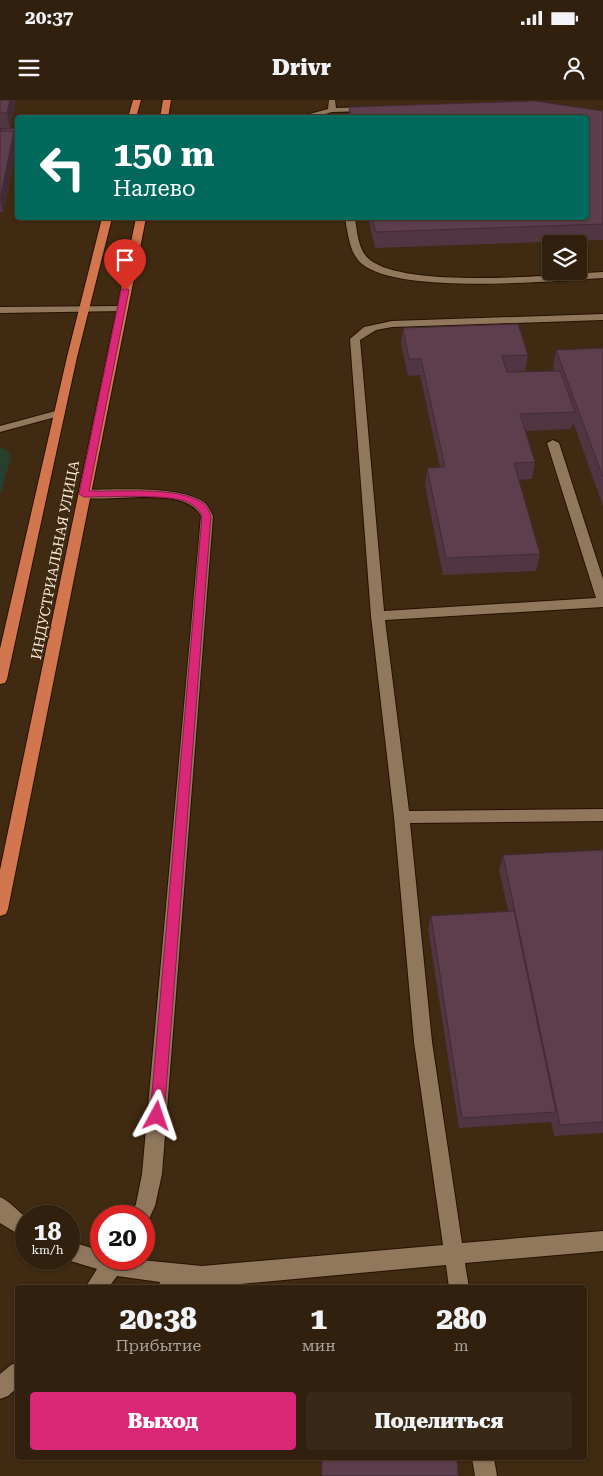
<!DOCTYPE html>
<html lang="ru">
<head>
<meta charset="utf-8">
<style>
	body { margin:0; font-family:"Roboto Serif",serif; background:#382816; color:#f1f3f6; height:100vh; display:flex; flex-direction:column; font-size:19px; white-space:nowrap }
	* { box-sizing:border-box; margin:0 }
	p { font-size:16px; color:#a8a39d }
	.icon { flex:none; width:28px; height:28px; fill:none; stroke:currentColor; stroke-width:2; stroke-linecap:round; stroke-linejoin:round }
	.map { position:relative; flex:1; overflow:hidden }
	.side { position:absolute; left:15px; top:1185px; width:572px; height:175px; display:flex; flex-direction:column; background:#30200d; border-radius:5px; box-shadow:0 1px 4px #0004,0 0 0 1px #4b3e2e }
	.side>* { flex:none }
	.top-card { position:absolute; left:15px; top:15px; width:574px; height:105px; border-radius:5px; box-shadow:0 1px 4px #0004,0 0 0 1px #4b3e2e; background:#00695c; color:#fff; overflow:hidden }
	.controls { position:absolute; left:542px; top:135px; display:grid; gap:10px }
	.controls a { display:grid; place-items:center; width:45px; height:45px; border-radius:5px; background:#30200d; box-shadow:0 1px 4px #0004,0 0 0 1px #4b3e2e; font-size:25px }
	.speed { position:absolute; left:15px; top:1105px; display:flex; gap:10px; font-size:25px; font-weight:700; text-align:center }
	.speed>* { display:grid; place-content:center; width:65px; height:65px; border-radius:50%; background:#30200d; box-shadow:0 1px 4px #0004,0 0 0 1px #4b3e2e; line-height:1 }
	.speed small { font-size:12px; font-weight:400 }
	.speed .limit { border:8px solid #d22; background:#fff; color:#111 }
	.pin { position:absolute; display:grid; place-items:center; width:42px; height:42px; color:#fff; margin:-51px -21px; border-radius:50% 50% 50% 0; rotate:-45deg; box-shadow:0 0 5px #0007 }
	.pin .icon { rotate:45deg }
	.me { position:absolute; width:55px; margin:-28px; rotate:5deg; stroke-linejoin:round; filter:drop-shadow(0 0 4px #0008) }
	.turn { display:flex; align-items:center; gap:18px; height:105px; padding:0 15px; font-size:22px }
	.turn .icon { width:65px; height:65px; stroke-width:2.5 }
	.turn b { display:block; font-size:35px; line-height:42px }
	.eta { display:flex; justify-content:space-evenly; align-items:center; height:85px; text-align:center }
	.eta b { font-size:30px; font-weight:800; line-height:35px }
	.cta { display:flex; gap:10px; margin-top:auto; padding:10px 15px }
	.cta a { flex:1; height:58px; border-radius:5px; background:#db2777; color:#fff; font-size:20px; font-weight:800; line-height:58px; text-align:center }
	.cta a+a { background:#382816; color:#f1f3f6 }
	.status { display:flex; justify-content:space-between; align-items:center; height:35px; padding:0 25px; background:#30200d; direction:ltr }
	.status svg { height:14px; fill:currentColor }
	header { display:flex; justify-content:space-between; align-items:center; height:65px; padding:0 15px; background:#30200d; font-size:22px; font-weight:800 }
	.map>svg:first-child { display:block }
	.green { fill:#27402e }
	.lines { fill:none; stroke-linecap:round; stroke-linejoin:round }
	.lane-casing { stroke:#261200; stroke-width:2 }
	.primary-casing { stroke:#261200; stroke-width:2 }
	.lane { fill:#91785d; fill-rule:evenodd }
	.primary { fill:#d1764f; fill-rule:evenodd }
	.wall { fill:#513542 }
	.shaded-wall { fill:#422b36 }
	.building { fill:#5e3e4d; stroke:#422b36 }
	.route { fill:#db2777; stroke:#8e194d }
	.labels { text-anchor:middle; stroke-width:4; stroke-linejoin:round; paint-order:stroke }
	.street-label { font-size:14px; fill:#faecdd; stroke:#402a11 }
</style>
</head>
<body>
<div class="status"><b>20:37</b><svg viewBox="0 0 49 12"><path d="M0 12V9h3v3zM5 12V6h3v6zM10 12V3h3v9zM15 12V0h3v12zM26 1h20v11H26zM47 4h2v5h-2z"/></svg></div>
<header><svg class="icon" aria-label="menu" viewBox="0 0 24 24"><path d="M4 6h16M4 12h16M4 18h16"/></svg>Drivr<svg class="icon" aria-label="person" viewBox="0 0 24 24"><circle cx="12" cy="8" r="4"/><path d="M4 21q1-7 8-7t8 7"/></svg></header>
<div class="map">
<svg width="603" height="1376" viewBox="0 0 603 1376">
	<rect width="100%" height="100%" fill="#402a11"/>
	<path class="green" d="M0,347l7,3 4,7 -11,39z"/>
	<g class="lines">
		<g class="lane-casing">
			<g id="lane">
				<path d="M329,0h6l1,8 32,-1 4,2 -4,2 -36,1 -21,6h-16l33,-9z"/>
				<rect x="0" y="32" width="18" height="4"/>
				<path d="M345,118h10c2,13 3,33 15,42 38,29 183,15 233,12v6c-51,3 -203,17 -241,-14 -13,-11 -14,-31 -17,-46z"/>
				<path d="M121,206l5,3 -1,2 -125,2v-6z"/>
				<path d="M603,214v6l-211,7 -16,3 -16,10 24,271 212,-13 -49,-155 6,-3 6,3 44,136v28l-218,13 24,191 194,-2v12l-193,2 22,219 30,201 141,-12v20l-138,12 4,25h-20l-3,-23 -249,23h-39l2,-6 -43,-6 -9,12h-23l12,-19 -33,-10h5v-18l32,10v8h30l71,7 241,-21 -29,-203 -20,-225 -23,-201 -21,-277 14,-12 28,-6z"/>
				<path d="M59,310l6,3 -2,2 -63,17v-6z"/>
				<path d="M84,390c30,0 97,-5 121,13 3,3 6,9 8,13l-51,658 -7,32 -8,17 -3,1v-8h-14l6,-12 6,-30 59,-658c-16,-32 -92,-12 -121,-19l-2,-3z"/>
				<path d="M0,1097c10,4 17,14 26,20v22l-26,-16z"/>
				<path d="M18,1262v25l-10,9 -8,3v-25l11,-9z"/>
				<path d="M472,1358h22l3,18h-22z"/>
			</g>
		</g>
		<g class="primary-casing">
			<g id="primary">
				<path d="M133,0h8l-5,18h-8z"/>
				<path d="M163,0h8l-3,18h-8z"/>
				<path d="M102,118h10l-35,139 -70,322 -2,4 -5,1v-35l67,-292z"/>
				<path d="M136,118h10l-138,691 -2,5 -6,2v-46z"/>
			</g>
		</g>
		<use href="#lane" class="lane"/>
		<use href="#primary" class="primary"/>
	</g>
	<g class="wall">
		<path d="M0,0h16l-6,28h-10z"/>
		<path d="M349,7l254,4v129l-228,8 -7,-30h218v-100h-237z"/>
		<path d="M16,28l2,13 -15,71h-3v-83z"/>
		<path d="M403,228l125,27 -3,17h-18l47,-1 -1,-5 3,-16 47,-2v158l-30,-84 -2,7 -46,2 10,31 -3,17 -14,1 22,74 -4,17 -93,4 -18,-90 2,-17 13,-1 -20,-92 -12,1 -7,-32z"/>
		<path d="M603,750v283l-49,3 -3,-14 -92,6 -31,-200 3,-12 77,-5 -9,-41 4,-15z"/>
	</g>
	<g class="shaded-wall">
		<path d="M10,0h6l-6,28 -3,-15z"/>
		<path d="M16,28l2,6 -1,10 -2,-10z"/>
		<path d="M14,31l3,13 -14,68 -3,-13z"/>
	</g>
	<g class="building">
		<path d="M0,0h10l-3,13h-7z"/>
		<path d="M535,1l68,10v113l-227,8 -4,-14h214v-100h-235l-2,-11z"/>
		<path d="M16,28l-1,6 -1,-3h-14v-2z"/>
		<path d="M0,31h14l-14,68z"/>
		<path d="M518,224l10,31 -26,1 5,16 53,-1 15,41 -55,2 15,48 -21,1 26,91 -94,4 -19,-90 18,-1 -24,-108h-12l-6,-31z"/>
		<path d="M603,248v129l-47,-127z"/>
		<path d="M603,750v272l-43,3 -57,-270z"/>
		<path d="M514,811l42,201 -94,6 -31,-202z"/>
		<path d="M322,1358h135l1,18h-136z"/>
	</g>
	<path class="route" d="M125,188l4,2 -40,201c30,1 89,-5 114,12 4,3 6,8 8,13l-47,600 -2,5 -5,2 -5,-2 -2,-5 52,-600c-4,-8 -9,-12 -17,-15 -24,-7 -74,-4 -101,-4l-5,-3 42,-204z"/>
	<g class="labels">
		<g class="street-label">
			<text transform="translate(55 460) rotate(-79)" y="5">ИНДУСТРИАЛЬНАЯ УЛИЦА</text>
		</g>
	</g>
</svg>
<div class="controls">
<a><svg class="icon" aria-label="layers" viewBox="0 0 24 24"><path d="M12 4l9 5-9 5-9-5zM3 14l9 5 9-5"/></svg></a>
</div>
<div class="speed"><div>18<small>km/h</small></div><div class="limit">20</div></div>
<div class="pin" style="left:125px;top:190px;background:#d93025"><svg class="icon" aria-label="arrive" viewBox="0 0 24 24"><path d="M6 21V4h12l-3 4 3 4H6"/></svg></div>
<svg class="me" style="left:157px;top:1016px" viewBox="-20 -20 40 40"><path d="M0-17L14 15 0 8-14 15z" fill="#db2777" stroke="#fff" stroke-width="4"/></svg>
<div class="top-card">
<div class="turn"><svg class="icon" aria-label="left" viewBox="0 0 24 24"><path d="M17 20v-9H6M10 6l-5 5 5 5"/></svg><div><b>150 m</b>Налево</div></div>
</div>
<section class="side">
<div class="eta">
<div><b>20:38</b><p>Прибытие</p></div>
<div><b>1</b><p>мин</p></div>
<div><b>280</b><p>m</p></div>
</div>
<div class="cta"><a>Выход</a><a>Поделиться</a></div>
</section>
</div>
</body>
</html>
